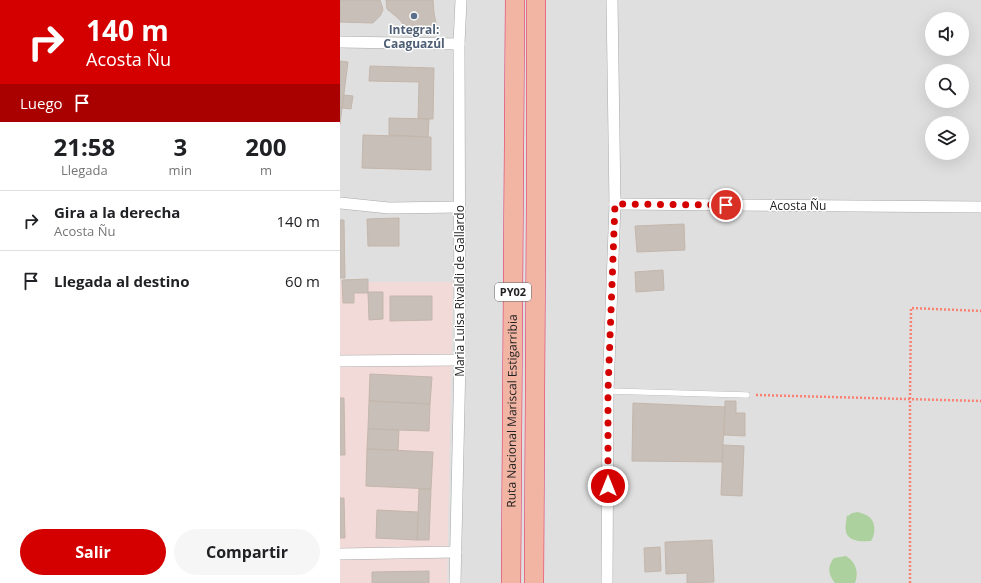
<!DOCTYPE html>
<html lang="es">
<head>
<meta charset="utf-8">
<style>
	body { margin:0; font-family:"Open Sans",sans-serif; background:#f6f6f6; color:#202124; height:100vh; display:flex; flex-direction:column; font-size:15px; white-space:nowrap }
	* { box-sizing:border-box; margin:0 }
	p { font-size:13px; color:#757577 }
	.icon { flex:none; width:22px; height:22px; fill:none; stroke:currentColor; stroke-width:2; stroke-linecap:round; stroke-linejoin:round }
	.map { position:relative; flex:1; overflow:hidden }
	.sheet { display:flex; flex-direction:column; background:#fff; width:340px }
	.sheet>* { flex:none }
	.guide { background:#d40000; color:#fff; overflow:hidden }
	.buttons { position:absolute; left:585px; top:12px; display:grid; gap:8px }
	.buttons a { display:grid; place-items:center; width:44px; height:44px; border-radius:50%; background:#fff; box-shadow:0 4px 16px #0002; font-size:20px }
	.pin { position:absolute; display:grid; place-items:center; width:34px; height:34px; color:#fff; margin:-17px; border:2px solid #fff; border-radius:50%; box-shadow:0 1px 4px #0007 }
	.me { position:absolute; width:44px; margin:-22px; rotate:0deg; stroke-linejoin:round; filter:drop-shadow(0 0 3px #0008) }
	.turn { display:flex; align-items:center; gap:14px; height:84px; padding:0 20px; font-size:18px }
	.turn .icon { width:52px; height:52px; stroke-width:2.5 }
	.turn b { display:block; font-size:28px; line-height:34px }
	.then { display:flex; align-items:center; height:38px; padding:0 20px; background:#0003; gap:8px; font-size:15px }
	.eta { display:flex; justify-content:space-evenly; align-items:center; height:68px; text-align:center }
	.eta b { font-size:24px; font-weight:700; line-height:28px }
	.cta { display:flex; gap:8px; margin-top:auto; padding:8px 20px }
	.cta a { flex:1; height:46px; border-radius:24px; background:#d40000; color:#fff; font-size:16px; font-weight:700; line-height:46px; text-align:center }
	.cta a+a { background:#f6f6f6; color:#202124 }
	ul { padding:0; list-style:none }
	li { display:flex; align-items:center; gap:12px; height:60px; padding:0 20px; border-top:1px solid #e0e0e0 }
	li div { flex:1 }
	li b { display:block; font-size:15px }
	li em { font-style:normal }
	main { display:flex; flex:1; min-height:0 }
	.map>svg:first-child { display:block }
	.residential { fill:#e0dfdf; fill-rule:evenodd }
	.commercial { fill:#f2dad9 }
	.forest { fill:#add19e }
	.building { fill:#c7bfb8; stroke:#c4b6ab }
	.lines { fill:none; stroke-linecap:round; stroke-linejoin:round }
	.service-casing { stroke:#a9a9a9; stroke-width:6 }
	.minor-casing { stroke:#a9a9a9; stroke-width:12 }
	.trunk-casing { stroke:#dc2a67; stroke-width:20 }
	.path { stroke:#fa8072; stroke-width:2.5; stroke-dasharray:2 2; stroke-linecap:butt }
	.service { stroke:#fff; stroke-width:5.5 }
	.minor { stroke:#fff; stroke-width:11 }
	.trunk { stroke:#f2b4a3; stroke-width:19 }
	.route { stroke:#d40000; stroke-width:7; stroke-dasharray:0 12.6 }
	.service-dot { fill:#5c6f8a; stroke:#fff; stroke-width:1.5 }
	.labels { text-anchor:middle; stroke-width:3; stroke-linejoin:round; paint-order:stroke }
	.shield { fill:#fff; stroke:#646464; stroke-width:1 }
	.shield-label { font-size:11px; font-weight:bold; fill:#222 }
	.service-label { font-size:12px; font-weight:bold; fill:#4e5e75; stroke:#fff }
	.street-label { font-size:12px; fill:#222; stroke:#fff }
</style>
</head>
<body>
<main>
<section class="sheet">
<div class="guide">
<div class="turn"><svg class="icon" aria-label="right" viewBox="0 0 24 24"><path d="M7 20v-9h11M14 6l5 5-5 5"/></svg><div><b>140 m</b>Acosta Ñu</div></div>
<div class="then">Luego<svg class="icon" aria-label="arrive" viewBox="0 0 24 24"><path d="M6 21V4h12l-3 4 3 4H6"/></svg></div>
</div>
<div class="eta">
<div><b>21:58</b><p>Llegada</p></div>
<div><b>3</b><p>min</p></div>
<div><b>200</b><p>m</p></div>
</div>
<ul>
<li><svg class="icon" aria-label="right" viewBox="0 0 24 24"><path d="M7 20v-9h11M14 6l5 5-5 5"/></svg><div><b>Gira a la derecha</b><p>Acosta Ñu</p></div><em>140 m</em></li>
<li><svg class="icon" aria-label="arrive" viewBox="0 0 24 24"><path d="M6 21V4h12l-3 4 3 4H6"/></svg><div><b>Llegada al destino</b></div><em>60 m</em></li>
</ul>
<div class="cta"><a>Salir</a><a>Compartir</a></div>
</section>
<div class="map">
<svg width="641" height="583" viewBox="0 0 641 583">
	<rect width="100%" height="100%" fill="#f2efe9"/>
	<path class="residential" d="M0,0h641v583h-641zM592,19h30v30h-30zM592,71h30v30h-30zM592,123h30v30h-30z"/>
	<path class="commercial" d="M0,282h113l-6,301h-107z"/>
	<g class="forest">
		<path d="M518,512c3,1 7,2 10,4 8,5 8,18 3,25 -5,0 -12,1 -16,-1 -13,-3 -9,-16 -8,-25l1,1 4,-3z"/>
		<path d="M506,556c10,6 13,16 9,27h-20c-7,-8 -8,-17 -1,-25z"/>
	</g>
	<g class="building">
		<path d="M0,0h40l2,6 1,4 -3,6 -7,7 -33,-1z"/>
		<path d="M46,0h47l1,13 3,15 -27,4 -11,-13 -12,-10z"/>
		<path d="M0,61l8,1 -8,62z"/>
		<path d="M30,66l64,2 -1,51h-15l1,-37 -50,-1z"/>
		<path d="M4,95l9,1 -2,13 -9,-1z"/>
		<path d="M49,118l40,1 -1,18 -39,-2z"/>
		<path d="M23,135l68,2v33l-69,-2z"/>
		<path d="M59,218v28h-31l-1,-27z"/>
		<path d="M0,220h4l1,58h-5z"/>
		<path d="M344,224l1,26 -48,2 -2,-26z"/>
		<path d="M323,270l1,20 -28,2 -1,-20z"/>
		<path d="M28,279v14h-14v10h-11l-1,-23z"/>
		<path d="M28,292h15v27l-14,1z"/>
		<path d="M50,296h42v24l-42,1z"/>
		<path d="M30,374l62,3 -2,27 -61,-3z"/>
		<path d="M0,398h4l1,57h-5z"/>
		<path d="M29,401l61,3 -1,27 -61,-2z"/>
		<path d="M385,401h11v12h9v23l-21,-1z"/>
		<path d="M293,403l92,4 -3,55 -90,-1z"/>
		<path d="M28,429l31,1 -1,20 -31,-1z"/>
		<path d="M383,445l21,1 -2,50 -21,-1z"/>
		<path d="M27,449l66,3 -2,37 -65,-3z"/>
		<path d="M79,489h12l-2,51h-12z"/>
		<path d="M0,498h4l1,40h-5z"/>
		<path d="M37,510l41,2 -1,28 -41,-2z"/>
		<path d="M372,540l2,42 -27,1v-10l-21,1 -1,-32z"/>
		<path d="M320,547l1,24 -16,1 -1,-24z"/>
		<path d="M89,571v12h-57v-11z"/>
	</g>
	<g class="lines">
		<g class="service-casing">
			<path id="service" d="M268,391l139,4"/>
		</g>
		<g class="minor-casing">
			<g id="minor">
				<path d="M0,42l119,2"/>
				<path d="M0,203l49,5 71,-1"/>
				<path d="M275,204l366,3"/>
				<path d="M0,361l120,-1"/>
				<path d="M0,554l116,-2"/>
				<path d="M115,583l5,-223 -1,-316 2,-44"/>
				<path d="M267,583l1,-192 7,-187 -3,-204"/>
			</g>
		</g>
		<g class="trunk-casing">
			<g id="trunk">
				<path id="s1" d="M171,583l4,-583"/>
				<path d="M194,583l2,-379v-204"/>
			</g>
		</g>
		<g class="path">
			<path d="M416,395l225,6"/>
			<path d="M570,583v-184l1,-91 70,3"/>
		</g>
		<use href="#service" class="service"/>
		<use href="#minor" class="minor"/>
		<use href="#trunk" class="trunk"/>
	</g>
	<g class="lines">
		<path class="route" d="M268,486v-95l7,-187 111,1"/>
	</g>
	<circle class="service-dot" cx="74" cy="16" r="4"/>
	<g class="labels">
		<rect class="shield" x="155" y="283" width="36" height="18" rx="3"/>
		<g class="shield-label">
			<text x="173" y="296">PY02</text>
		</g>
		<g class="service-label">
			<text x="74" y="34">Integral:<tspan x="74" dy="14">Caaguazúl</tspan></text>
		</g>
		<g class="street-label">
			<text x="458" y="210">Acosta Ñu</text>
			<text transform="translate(120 291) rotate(-90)" y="4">Maria Luisa Rivaldi de Gallardo</text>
			<text dy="4" stroke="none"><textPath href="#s1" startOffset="172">Ruta Nacional Mariscal Estigarribia</textPath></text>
		</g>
	</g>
</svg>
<div class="buttons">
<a><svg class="icon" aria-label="sound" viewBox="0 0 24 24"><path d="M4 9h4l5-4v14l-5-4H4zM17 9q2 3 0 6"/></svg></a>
<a><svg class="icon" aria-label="search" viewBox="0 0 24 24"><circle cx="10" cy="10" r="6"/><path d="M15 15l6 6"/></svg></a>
<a><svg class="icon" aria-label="layers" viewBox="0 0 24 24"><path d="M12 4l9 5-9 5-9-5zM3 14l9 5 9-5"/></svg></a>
</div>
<div class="pin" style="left:386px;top:205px;background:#d93025"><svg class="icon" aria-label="arrive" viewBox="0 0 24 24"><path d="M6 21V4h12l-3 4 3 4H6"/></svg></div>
<svg class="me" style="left:268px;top:486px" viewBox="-20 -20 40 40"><circle r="17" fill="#d40000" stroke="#fff" stroke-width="3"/><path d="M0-11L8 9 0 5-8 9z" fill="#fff"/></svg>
</div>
</main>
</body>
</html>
